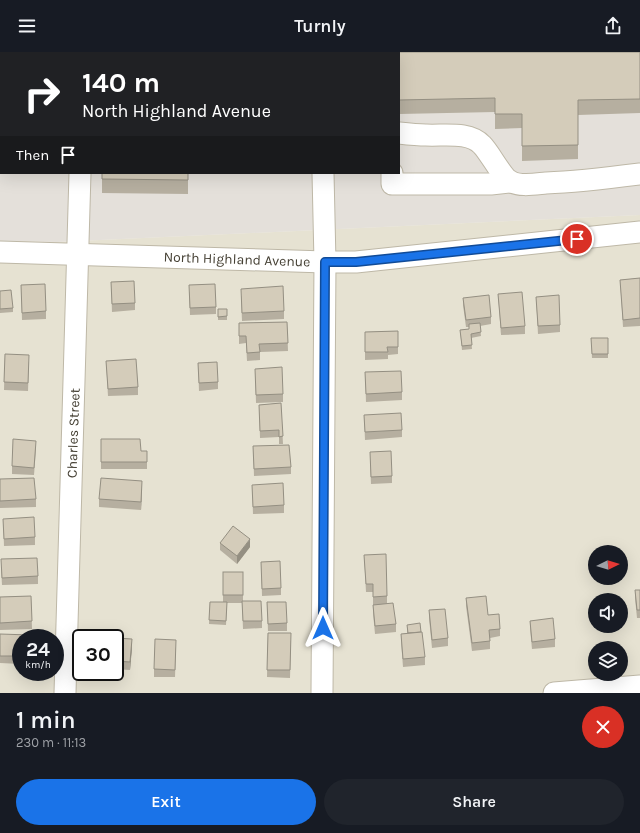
<!DOCTYPE html>
<html lang="en">
<head>
<meta charset="utf-8">
<style>
	body { margin:0; font-family:Karla,sans-serif; background:#20242c; color:#f1f3f6; height:100vh; display:flex; flex-direction:column; font-size:15px; white-space:nowrap }
	* { box-sizing:border-box; margin:0 }
	p { font-size:13px; color:#9ea1a6 }
	.icon { flex:none; width:22px; height:22px; fill:none; stroke:currentColor; stroke-width:2; stroke-linecap:round; stroke-linejoin:round }
	.map { position:relative; height:641px; overflow:hidden }
	.drawer { display:flex; flex-direction:column; background:#171b24; flex:1 }
	.drawer>* { flex:none }
	.guide { position:absolute; left:0px; top:0px; width:400px; height:122px; box-shadow:0 4px 16px #0002; background:#202124; color:#fff; overflow:hidden }
	.needle { width:26px; rotate:85deg }
	.fabs { position:absolute; left:588px; top:493px; display:grid; gap:8px }
	.fabs a { display:grid; place-items:center; width:40px; height:40px; border-radius:50%; background:#171b24; box-shadow:0 4px 16px #0002; font-size:20px }
	.speed { position:absolute; left:12px; top:577px; display:flex; gap:8px; font-size:20px; font-weight:700; text-align:center }
	.speed>* { display:grid; place-content:center; width:52px; height:52px; border-radius:50%; background:#171b24; box-shadow:0 4px 16px #0002; line-height:1 }
	.speed small { font-size:10px; font-weight:400 }
	.speed .limit { border:2px solid #111; border-radius:6px; background:#fff; color:#111 }
	.pin { position:absolute; display:grid; place-items:center; width:34px; height:34px; color:#fff; margin:-17px; border:2px solid #fff; border-radius:50%; box-shadow:0 1px 4px #0007 }
	.me { position:absolute; width:44px; margin:-22px; rotate:0deg; stroke-linejoin:round; filter:drop-shadow(0 0 3px #0008) }
	.turn { display:flex; align-items:center; gap:14px; height:84px; padding:0 16px; font-size:18px }
	.turn .icon { width:52px; height:52px; stroke-width:2.5 }
	.turn b { display:block; font-size:28px; line-height:34px }
	.then { display:flex; align-items:center; height:38px; padding:0 16px; background:#0003; gap:8px; font-size:15px }
	.round { display:grid; place-items:center; flex:none; width:42px; height:42px; border-radius:21px; background:#20242c }
	.headline { display:flex; align-items:center; justify-content:space-between; height:68px; padding:0 16px }
	h1 { font-size:24px; font-weight:600; line-height:30px }
	.cta { display:flex; gap:8px; margin-top:auto; padding:8px 16px }
	.cta a { flex:1; height:46px; border-radius:24px; background:#1a73e8; color:#fff; font-size:16px; font-weight:600; line-height:46px; text-align:center }
	.cta a+a { background:#20242c; color:#f1f3f6 }
	header { display:flex; justify-content:space-between; align-items:center; height:52px; padding:0 16px; background:#171b24; font-size:18px; font-weight:600 }
	.map>svg:first-child { display:block }
	.residential { fill:#e6e2d2; fill-rule:evenodd }
	.industrial { fill:#e4e0da; fill-rule:evenodd }
	.lines { fill:none; stroke-linecap:round; stroke-linejoin:round }
	.minor-casing { stroke:#beb8a7; stroke-width:23 }
	.minor { stroke:#fff; stroke-width:21 }
	.wall { fill:#b6afa0 }
	.shaded-wall { fill:#948f82 }
	.building { fill:#d4ccba; stroke:#948f82 }
	.route-casing { stroke:#114b97; stroke-width:10 }
	.route { stroke:#1a73e8; stroke-width:7 }
	.labels { text-anchor:middle; stroke-width:3; stroke-linejoin:round; paint-order:stroke }
	.street-label { font-size:14px; fill:#454034; stroke:#fff }
</style>
</head>
<body>
<header><svg class="icon" aria-label="menu" viewBox="0 0 24 24"><path d="M4 6h16M4 12h16M4 18h16"/></svg>Turnly<svg class="icon" aria-label="share" viewBox="0 0 24 24"><path d="M12 15V3M7 8l5-5 5 5M5 13v7h14v-7"/></svg></header>
<div class="map">
<svg width="640" height="641" viewBox="0 0 640 641">
	<rect width="100%" height="100%" fill="#f2efe4"/>
	<path class="residential" d="M640,163v478h-640v-452l57,1zM595,500h26v26h-26zM595,548h26v26h-26zM21,586h34v34h-34zM81,586h34v34h-34zM595,596h26v26h-26z"/>
	<path class="industrial" d="M0,0h640v163l-583,27 -57,-1zM1,1h398v120h-398z"/>
	<g class="lines">
		<g class="minor-casing">
			<g id="minor">
				<path d="M83,1v-1"/>
				<path d="M324,1v-1"/>
				<path d="M399,81c9,1 18,2 27,2 18,1 43,-4 56,10 8,8 20,32 28,36 9,6 25,3 36,2 31,-1 63,-5 94,-9"/>
				<path d="M392,121v11h99l19,-2"/>
				<path d="M0,200l325,10h31l284,-30"/>
				<path d="M65,641l15,-520"/>
				<path d="M322,641l3,-431 -2,-89"/>
				<path d="M554,641l86,-7"/>
			</g>
		</g>
		<use href="#minor" class="minor"/>
	</g>
	<g class="wall">
		<path d="M640,0v61l-62,2v44l-56,2v-33l-27,1v-17l-96,2v-61z"/>
		<path d="M102,121h86v21l-86,-1z"/>
		<path d="M640,226v48l-17,1 -3,-47z"/>
		<path d="M111,230l24,21v7l-23,2z"/>
		<path d="M21,233l25,26v8l-24,1z"/>
		<path d="M0,239l13,17v4l-13,1z"/>
		<path d="M189,240l27,15v7l-26,1z"/>
		<path d="M498,242l27,32v8l-24,1z"/>
		<path d="M241,244l43,15v8l-42,2z"/>
		<path d="M536,245l24,28v7l-22,2z"/>
		<path d="M463,246l28,19v7l-11,2 1,10 -10,2 1,11 -10,1 -2,-20 9,-1v-2h-3l-3,-22z"/>
		<rect x="218" y="257" width="9" height="11"/>
		<path d="M287,270l1,29 -28,1v8l-13,1 -1,-18 -7,1v-21z"/>
		<path d="M398,279v23l-10,1v4l-23,1v-28z"/>
		<path d="M591,286h17v20h-16z"/>
		<path d="M5,302l24,8 -1,29 -24,-1z"/>
		<path d="M106,309l32,26v8l-30,1z"/>
		<path d="M198,311l20,19v7l-19,2z"/>
		<path d="M255,317l28,25v8l-27,1z"/>
		<path d="M365,320l37,20v8l-36,2z"/>
		<path d="M281,351l2,41h-4v-7l-19,1 -1,-33z"/>
		<path d="M364,363l38,15v7l-37,3z"/>
		<path d="M101,387l40,12h6v18h-46z"/>
		<path d="M253,394l38,21v7l-37,2z"/>
		<path d="M36,396l-2,27 -22,-1v-8z"/>
		<path d="M370,408l22,16v7l-21,1z"/>
		<path d="M0,427l36,20v8l-36,1z"/>
		<path d="M252,433l32,20v8l-31,1z"/>
		<path d="M142,437l-1,21 -42,-3v-8z"/>
		<path d="M3,467l32,18v8l-31,1z"/>
		<path d="M220,491l30,4 -13,17 -17,-14z"/>
		<path d="M364,503l23,41v8l9,20v8l-21,2 -2,-21v-8l10,-1 -10,1v-13h-7z"/>
		<path d="M261,510l20,26v7l-19,1z"/>
		<path d="M1,515l37,9v8l-36,1z"/>
		<path d="M223,520h20v29l19,20v7l-19,1 -1,-26h-15l-1,22 -17,-1 1,-22h13z"/>
		<path d="M635,538h5v28h-3l-2,-20z"/>
		<path d="M31,544l1,33 -32,1v-33z"/>
		<path d="M466,546l34,31v7l-10,2v11l-18,2 -6,-45z"/>
		<path d="M267,550l20,21v8h-19z"/>
		<path d="M429,558l19,28v8l-16,2 -3,-30z"/>
		<path d="M530,569l25,18v8l-23,2 -2,-21z"/>
		<path d="M407,573l18,32v8l-22,2 -2,-26v-7l6,-1z"/>
		<path d="M268,581l23,8 -1,37 -23,-1z"/>
		<path d="M0,582l21,4v26l-21,-1z"/>
		<path d="M115,586l17,9 -2,23 -15,-1z"/>
		<path d="M176,595l-1,30h-21v-8z"/>
	</g>
	<g class="shaded-wall">
		<path d="M142,429v8l-1,21v-8z"/>
		<path d="M250,487v8l-13,17v-8z"/>
		<path d="M132,587v8l-2,23v-8z"/>
	</g>
	<g class="building">
		<rect x="118" y="0" width="179" height="1"/>
		<path d="M376,0h264v47l-62,1v45l-56,1v-32h-27v-16l-96,2v-47h-23z"/>
		<path d="M102,121h86v7l-86,-1z"/>
		<path d="M640,226v40l-17,2 -3,-40z"/>
		<path d="M134,229l1,22 -23,1 -1,-22z"/>
		<path d="M45,232l1,27 -24,2 -1,-28z"/>
		<path d="M215,232l1,23 -26,1 -1,-23z"/>
		<path d="M283,234l1,25 -42,2 -1,-24z"/>
		<path d="M11,238l2,18 -13,1v-18z"/>
		<path d="M522,240l3,34 -24,2 -3,-34z"/>
		<path d="M489,243l2,22 -25,3 -3,-22z"/>
		<path d="M559,243l1,30 -22,1 -2,-29z"/>
		<path d="M218,257h9v7l-9,1z"/>
		<path d="M287,270l1,21 -29,1 1,8 -13,1 -1,-17h-7v-13z"/>
		<path d="M480,271l1,9 -10,2 1,11 -10,1 -2,-16 9,-1v-5z"/>
		<path d="M398,279v16h-11l1,5h-23v-20z"/>
		<path d="M591,286h17v16h-16z"/>
		<path d="M5,302l24,1 -1,28 -24,-1z"/>
		<path d="M136,307l2,28 -30,2 -2,-28z"/>
		<path d="M217,310l1,20 -19,1 -1,-20z"/>
		<path d="M282,315l1,27 -27,1 -1,-26z"/>
		<path d="M401,319l1,21 -36,2 -1,-22z"/>
		<path d="M281,351l2,33 -4,1v-7l-19,1 -1,-26z"/>
		<path d="M401,361l1,17 -37,2 -1,-17z"/>
		<path d="M13,387l23,2 -2,27 -22,-2z"/>
		<path d="M101,387h39l1,12h6v11h-46z"/>
		<path d="M289,393l2,22 -37,2 -1,-23z"/>
		<path d="M391,399l1,25 -21,1 -1,-25z"/>
		<path d="M34,426l2,21 -36,2v-22z"/>
		<path d="M101,426l41,3 -1,21 -42,-3z"/>
		<path d="M283,431l1,22 -31,2 -1,-22z"/>
		<path d="M34,465l1,20 -31,2 -1,-20z"/>
		<path d="M233,474l17,13 -13,17 -17,-13z"/>
		<path d="M386,502l1,42 -14,1v-13h-7l-2,-29z"/>
		<path d="M37,506l1,18 -36,2 -1,-19z"/>
		<path d="M280,509l1,27 -19,1 -1,-27z"/>
		<rect x="223" y="520" width="20" height="23"/>
		<path d="M635,538h5v20h-3z"/>
		<path d="M31,544l1,25 -32,2v-26z"/>
		<path d="M486,544l2,19 11,-1 1,15 -11,1 1,11 -18,2 -6,-45z"/>
		<path d="M242,549h19l1,20h-19z"/>
		<path d="M210,550h17l-1,19 -17,-1z"/>
		<path d="M267,550h19l1,21 -19,1z"/>
		<path d="M393,551l3,21 -21,2 -2,-21z"/>
		<path d="M445,557l3,29 -16,2 -3,-30z"/>
		<path d="M553,566l2,21 -23,3 -2,-21z"/>
		<path d="M420,571l1,9 -13,1 -1,-8z"/>
		<path d="M422,580l3,25 -22,2 -2,-25z"/>
		<path d="M268,581h23l-1,37h-23z"/>
		<path d="M0,582l30,1v3h-9v18h-21z"/>
		<path d="M115,586l17,1 -2,23 -15,-1z"/>
		<path d="M155,587l21,1 -1,30 -21,-1z"/>
	</g>
	<g class="lines">
		<g class="route-casing">
			<path id="route" d="M323,576l2,-366h31l221,-23"/>
		</g>
		<use href="#route" class="route"/>
	</g>
	<g class="labels">
		<g class="street-label">
			<text transform="translate(237 207) rotate(2)" y="5">North Highland Avenue</text>
			<text transform="translate(73 381) rotate(-88)" y="5">Charles Street</text>
		</g>
	</g>
</svg>
<div class="fabs">
<a><svg class="needle" viewBox="-14 -14 28 28"><path d="M0-13l5 13h-10z" fill="#e53935"/><path d="M0 13l5-13h-10z" fill="#9ea1a6"/></svg></a>
<a><svg class="icon" aria-label="sound" viewBox="0 0 24 24"><path d="M4 9h4l5-4v14l-5-4H4zM17 9q2 3 0 6"/></svg></a>
<a><svg class="icon" aria-label="layers" viewBox="0 0 24 24"><path d="M12 4l9 5-9 5-9-5zM3 14l9 5 9-5"/></svg></a>
</div>
<div class="speed"><div>24<small>km/h</small></div><div class="limit">30</div></div>
<div class="pin" style="left:577px;top:187px;background:#d93025"><svg class="icon" aria-label="arrive" viewBox="0 0 24 24"><path d="M6 21V4h12l-3 4 3 4H6"/></svg></div>
<svg class="me" style="left:323px;top:576px" viewBox="-20 -20 40 40"><path d="M0-17L14 15 0 8-14 15z" fill="#1a73e8" stroke="#fff" stroke-width="4"/></svg>
<div class="guide">
<div class="turn"><svg class="icon" aria-label="right" viewBox="0 0 24 24"><path d="M7 20v-9h11M14 6l5 5-5 5"/></svg><div><b>140 m</b>North Highland Avenue</div></div>
<div class="then">Then<svg class="icon" aria-label="arrive" viewBox="0 0 24 24"><path d="M6 21V4h12l-3 4 3 4H6"/></svg></div>
</div>
</div>
<section class="drawer">
<div class="headline"><div><h1>1 min</h1><p>230 m · 11:13</p></div><a class="round" style="background:#d93025;color:#fff"><svg class="icon" aria-label="close" viewBox="0 0 24 24"><path d="M6 6l12 12M18 6L6 18"/></svg></a></div>
<div class="cta"><a>Exit</a><a>Share</a></div>
</section>
</body>
</html>
